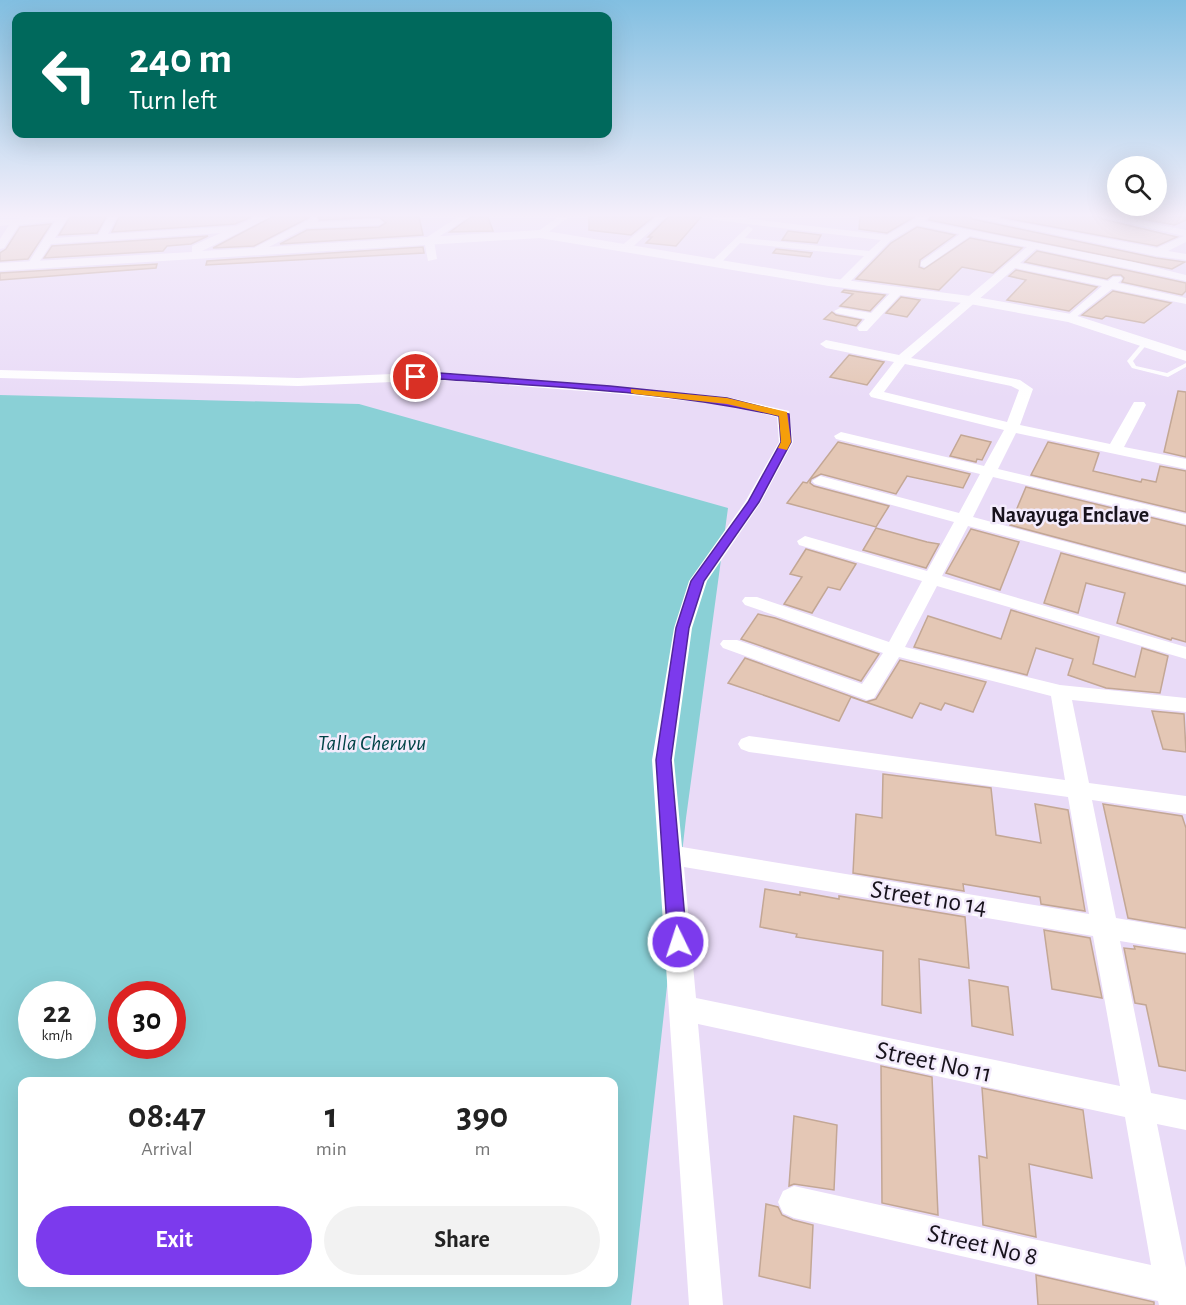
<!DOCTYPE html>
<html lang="en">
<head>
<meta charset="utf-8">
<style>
	body { margin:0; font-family:"Alegreya Sans",sans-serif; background:#f2f2f2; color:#222; height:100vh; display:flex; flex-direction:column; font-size:22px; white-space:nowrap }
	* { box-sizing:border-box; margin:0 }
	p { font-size:20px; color:#767676 }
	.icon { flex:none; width:33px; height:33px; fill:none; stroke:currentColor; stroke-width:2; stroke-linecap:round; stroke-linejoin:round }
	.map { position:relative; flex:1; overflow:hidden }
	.details { position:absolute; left:18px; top:1077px; width:600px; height:210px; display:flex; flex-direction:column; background:#fff; border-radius:12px; box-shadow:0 6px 24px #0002 }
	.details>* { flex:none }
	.guide { position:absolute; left:12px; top:12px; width:600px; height:126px; border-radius:12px; box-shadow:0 6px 24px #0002; background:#00695c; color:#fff; overflow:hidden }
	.buttons { position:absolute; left:1107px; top:156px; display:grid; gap:12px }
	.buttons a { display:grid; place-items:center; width:60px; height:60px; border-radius:50%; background:#fff; box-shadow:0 6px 24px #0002; font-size:30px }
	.speed { position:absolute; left:18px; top:981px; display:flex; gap:12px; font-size:30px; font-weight:700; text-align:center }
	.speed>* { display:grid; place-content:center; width:78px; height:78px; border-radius:50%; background:#fff; box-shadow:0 6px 24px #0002; line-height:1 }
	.speed small { font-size:15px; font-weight:400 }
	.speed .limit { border:9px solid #d22; background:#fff; color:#111 }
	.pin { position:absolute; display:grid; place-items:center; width:51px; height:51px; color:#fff; margin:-26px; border:3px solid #fff; border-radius:50%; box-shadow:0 2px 6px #0007 }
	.me { position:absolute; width:66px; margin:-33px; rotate:356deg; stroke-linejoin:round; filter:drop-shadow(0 0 4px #0008) }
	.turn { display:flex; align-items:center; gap:21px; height:126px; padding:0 18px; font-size:27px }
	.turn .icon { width:78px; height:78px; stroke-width:2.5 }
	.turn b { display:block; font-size:42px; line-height:51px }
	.eta { display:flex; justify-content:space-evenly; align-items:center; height:102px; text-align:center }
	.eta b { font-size:36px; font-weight:700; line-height:42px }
	.primary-button { display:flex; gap:12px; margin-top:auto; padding:12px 18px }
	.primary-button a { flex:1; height:69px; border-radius:36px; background:#7c3aed; color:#fff; font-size:24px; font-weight:700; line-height:69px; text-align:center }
	.primary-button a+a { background:#f2f2f2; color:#222 }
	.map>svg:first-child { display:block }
	.water { fill:#8ad0d6; fill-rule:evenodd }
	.building { fill:#e4c7b5; stroke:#c3a795; stroke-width:1.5 }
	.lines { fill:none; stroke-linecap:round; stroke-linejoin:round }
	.service { fill:#fff; fill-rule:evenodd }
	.minor { fill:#fff; fill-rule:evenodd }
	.tertiary { fill:#fff; fill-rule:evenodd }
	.route { fill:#7c3aed; stroke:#51269a; stroke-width:1.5 }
	.slow { fill:#f59e0b }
	.labels { text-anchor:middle; stroke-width:5; stroke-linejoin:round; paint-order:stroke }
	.neighbourhood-label { font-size:22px; font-weight:bold; fill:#18131d; stroke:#f3ebfc }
	.water-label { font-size:22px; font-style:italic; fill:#004347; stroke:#f3ebfc }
	.near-street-label { font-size:26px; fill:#18131d; stroke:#f3ebfc }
</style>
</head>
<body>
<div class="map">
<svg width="1186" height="1305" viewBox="0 0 1186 1305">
	<rect width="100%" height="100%" fill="#e9dbf7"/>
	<path class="water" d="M0,395l359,9 369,104 -42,310 -55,487h-631zM32,994h50v52h-50zM122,994h50v52h-50zM22,1082h592v200h-592z"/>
	<g class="building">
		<path d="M70,217h36l-9,16 -38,2z"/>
		<path d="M119,217h132l-16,7 -123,8z"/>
		<path d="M272,217h38l-56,29 -41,2z"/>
		<path d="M318,217h101l4,18 -143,9 27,-14 72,-3 7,-4 -7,-6 -59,3z"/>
		<path d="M471,217h17l5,14 -43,1z"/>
		<path d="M589,217h64l-22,18 -42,-5z"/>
		<path d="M668,217h33l-25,29 -30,-3 6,-6h-4z"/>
		<path d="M860,217h54l-27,16 -28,-4z"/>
		<path d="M930,217h40l2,2 184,39 29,4 -13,7 -243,-49z"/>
		<path d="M1000,217h101l1,2 75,18 -20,9z"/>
		<path d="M1130,217h56v3l-11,5z"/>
		<path d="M51,224l-23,35 -28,2v-8l6,-4 14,-22z"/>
		<path d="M917,227l38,8 -35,25 -1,7 5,2 46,-31 52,10 -29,25 -31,-6 -23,23 -83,-11 35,-36z"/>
		<path d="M788,231l33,4 -4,8 -35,-3z"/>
		<path d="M208,236l-17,8 -24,2 -4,5 -119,7 8,-12z"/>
		<path d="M423,247l1,6 -218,12 1,-4z"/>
		<path d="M776,249l36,4 -2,4 -37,-4z"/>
		<path d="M1037,251l149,32v8l-4,4 -60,-13 2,-4 -3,-3h-8l-6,4 -82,-17z"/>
		<path d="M157,264l-1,4 -156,12v-7z"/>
		<path d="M1016,270l81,17 -28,24 -62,-11 19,-20 -17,-4z"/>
		<path d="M844,290l41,5 -15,16 -30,-5 13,-12 -11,-2z"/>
		<path d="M1113,291l58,12 -27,20 -38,-7 -4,3 -20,-4z"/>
		<path d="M901,297l19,3 -13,17 -21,-4z"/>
		<path d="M832,312l4,3 25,5 -5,6 -32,-7z"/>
		<path d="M849,355l35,7 -17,23 -37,-8z"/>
		<path d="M1178,391l8,1v65l-22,-5z"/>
		<path d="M961,435l30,7 -9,18 -5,-1 -1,3 -26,-6z"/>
		<path d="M838,442l132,32 -7,14 -56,-12 -11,18 -75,-20 -10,5 -1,4 4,3 75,20 -13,21 -89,-24 16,-21 4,1z"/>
		<path d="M1048,442l51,11 -6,18 48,11 1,-3 14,3 4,-16 26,5v41l-155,-37z"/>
		<path d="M1026,487l160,39v46l-176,-47z"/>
		<path d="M876,528l51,14 12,2 -13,24 -63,-18z"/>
		<path d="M971,529l48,13 -19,48 -54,-17z"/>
		<path d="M806,549l50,15 -16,26 -12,-3 -16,26 -28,-9 18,-27 -12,-3z"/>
		<path d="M1061,553l125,33v56l-14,-4 -1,2 -54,-17 8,-30 -39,-10 -8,30 -34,-10z"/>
		<path d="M1011,610l88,27 -6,27 42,13 7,-29 26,8 -8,37 -54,-5 -38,-13 5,-16 -37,-11 -9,27 -113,-28 14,-31 73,23z"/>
		<path d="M758,614l17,4 104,36 -18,27 -120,-42z"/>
		<path d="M745,658l121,44 10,-3 24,-39 86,22 -13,30 -28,-9 -4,7 -21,-7 -8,15 -61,-21 -12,24 -111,-38z"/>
		<path d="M1152,711l32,3 2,38 -23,-3z"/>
		<path d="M883,774l108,14 5,47 45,8 -6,-39 33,6 17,101 -44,-7 -1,-7 -77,-13 1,7 -111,-18 3,-59 26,4z"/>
		<path d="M1103,804l79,12 4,12v100l-58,-10z"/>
		<path d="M765,889l35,6v-3l39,7v-3l126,21 4,51 -50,-9 2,54 -39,-8 1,-54 -87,-14 1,-3 -37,-7z"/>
		<path d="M1044,930l46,8 12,60 -50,-9z"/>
		<path d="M1134,946l52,8v117l-27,-5 -13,-61 -11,-2 -11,-55 9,1h2z"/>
		<path d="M969,980l39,7 5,48 -41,-9z"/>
		<path d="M881,1066l51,11 6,138 -56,-12z"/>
		<path d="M982,1088l101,22 9,68 -63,-14 7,73 -53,-12 -4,-69 8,2z"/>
		<path d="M794,1116l43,9 -3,65 -40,-6 -5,2z"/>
		<path d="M766,1204l12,3 4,8 11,5 20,5 -3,63 -51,-12z"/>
		<path d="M1036,1275l118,27v3h-116z"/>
	</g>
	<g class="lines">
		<path class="service" d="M1145,341l3,2 -15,18 3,5 31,7 19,-10v4l-18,10 -36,-9 -5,-7 16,-19z"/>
		<g class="minor">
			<path d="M46,217h22l-13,21 43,-3 10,-18h9l-9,17 129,-8 5,3 -5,3 -186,12 -15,23h-8l-1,-2 28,-44 -36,4 -15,23 -4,1v-10l9,-14 -9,1v-6z"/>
			<path d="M314,217l3,1 1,4 61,-3 5,3 -5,3 -73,3 -47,24 -9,-2z"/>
			<path d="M458,217h11l-35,23 3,19 -9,2 -4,-22z"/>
			<path d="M558,217h11l-26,19h-6v-4z"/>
			<path d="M656,217h10l-38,34h-8v-4z"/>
			<path d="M710,217h25l152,18 31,-18h10l-4,4 209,41 53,13v6l-150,-32 -16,14 88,18 5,-4h8l1,2 -4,4 68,15v6l-74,-15 -41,32 -4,-1v-4l35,-30 -87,-18 -104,90 109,22 13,9 -13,36 90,19 24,-42h10l2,3 -22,42 62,12v10l-170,-36 -18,36 188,45v10l-193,-47 -20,40 213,57v10l-218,-58 -26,50 244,71v12l-249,-73 -32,61 155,38 126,13v14l-114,-12 17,83 97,13v18l-94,-14 24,118 70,12v22l-66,-11 31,152 35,7v30l-29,-6 29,144v37h-27l-1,-4 -364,-83 -11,-5 -5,-11 5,-11 11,-5 357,79 -26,-148 -427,-93 25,281h-34l-37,-545 22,-132 15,-47 56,-79 34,-60 -2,-25 -50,-12 -117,-12 -170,-13 -142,6 -298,-8v-8l298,8 142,-6 287,25 62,14 4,31 -32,60 -54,79 -15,47 -18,132 8,87 407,67 -21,-117 -319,-45 -8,-3 -3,-5 3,-5 8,-3 316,44 -14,-84 -152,-39 -25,41 -7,2 -144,-52 -3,-4 3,-4h14l125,44 21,-31 -138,-48 -3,-4 3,-4h12l132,45 33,-61 -123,-36 -2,-4 8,-5 122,35 27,-49 -139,-38 -3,-3 8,-5 139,37 21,-39 -144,-35 -2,-3 7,-4 143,34 20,-36 -133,-33 -2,-3 25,-32 -68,-14 -6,-4 6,-4 73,15 128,-108 -57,-11 -45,31 -4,-1v-4l39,-28 -43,-9 -27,16 -44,45h-8v-4l26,-26 -124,-13 -22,23 -9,-2 39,-38 5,3 -8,9 124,13 12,-11 -166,-20zM905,364l106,22 8,4 -12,32 -123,-30zM684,867l409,69 27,150 -424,-88z"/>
			<path d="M972,217h18l167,31 27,-12 -81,-19h17l66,13v12l-18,9 18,3v6l-30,-4z"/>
			<path d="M899,287l5,3 -1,2 -36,39h-8l-2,-3 8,-9 -29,-6 -2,-2 6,-3 31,5 24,-25z"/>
		</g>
		<path class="tertiary" d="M256,217h14l-68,34 338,-21 289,48 141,18 101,18 115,37v10l-118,-39 -98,-18 -141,-18 -289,-48 -540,33v-8l192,-11v-6z"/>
	</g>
	<linearGradient id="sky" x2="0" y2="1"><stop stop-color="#82bfe1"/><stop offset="0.54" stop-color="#f5effb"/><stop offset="1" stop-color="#f5effb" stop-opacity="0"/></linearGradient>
	<rect width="1186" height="399" fill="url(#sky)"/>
	<path class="route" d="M440,373l170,13 117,12 62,16 2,28 -32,60 -55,79 -15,47 -18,132 16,182 -3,6 -6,2 -7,-2 -3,-6 -12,-182 20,-132 15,-47 57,-79 33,-60 -2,-26c-111,-25 -226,-29 -339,-37l-24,1 -5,-3 5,-3z"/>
	<path class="slow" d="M631,389l96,9 60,14 4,30 -4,8 -9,-2 3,-6 -2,-26 -52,-12 -92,-10 -4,-1z"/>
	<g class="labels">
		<g class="neighbourhood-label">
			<text x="1070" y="522">Navayuga Enclave</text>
		</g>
		<g class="water-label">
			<text x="372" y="750">Talla Cheruvu</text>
		</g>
		<g class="near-street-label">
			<text transform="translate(929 897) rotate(9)" y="9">Street no 14</text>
			<text transform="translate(934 1061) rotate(12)" y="9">Street No 11</text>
			<text transform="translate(983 1244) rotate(13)" y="9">Street No 8</text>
		</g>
	</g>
</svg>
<div class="buttons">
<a><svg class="icon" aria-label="search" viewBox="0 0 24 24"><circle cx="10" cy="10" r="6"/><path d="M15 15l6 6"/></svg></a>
</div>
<div class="speed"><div>22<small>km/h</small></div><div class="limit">30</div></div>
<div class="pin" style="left:416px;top:377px;background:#d93025"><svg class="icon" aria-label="arrive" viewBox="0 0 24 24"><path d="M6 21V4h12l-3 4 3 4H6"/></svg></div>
<svg class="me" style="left:678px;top:942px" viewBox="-20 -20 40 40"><circle r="17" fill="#7c3aed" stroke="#fff" stroke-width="3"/><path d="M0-11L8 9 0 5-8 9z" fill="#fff"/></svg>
<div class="guide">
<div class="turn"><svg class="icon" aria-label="left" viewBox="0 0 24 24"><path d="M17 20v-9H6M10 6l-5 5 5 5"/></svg><div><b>240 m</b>Turn left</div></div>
</div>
<section class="details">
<div class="eta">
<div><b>08:47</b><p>Arrival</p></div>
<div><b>1</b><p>min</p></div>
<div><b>390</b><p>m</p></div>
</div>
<div class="primary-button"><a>Exit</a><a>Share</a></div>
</section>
</div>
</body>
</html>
